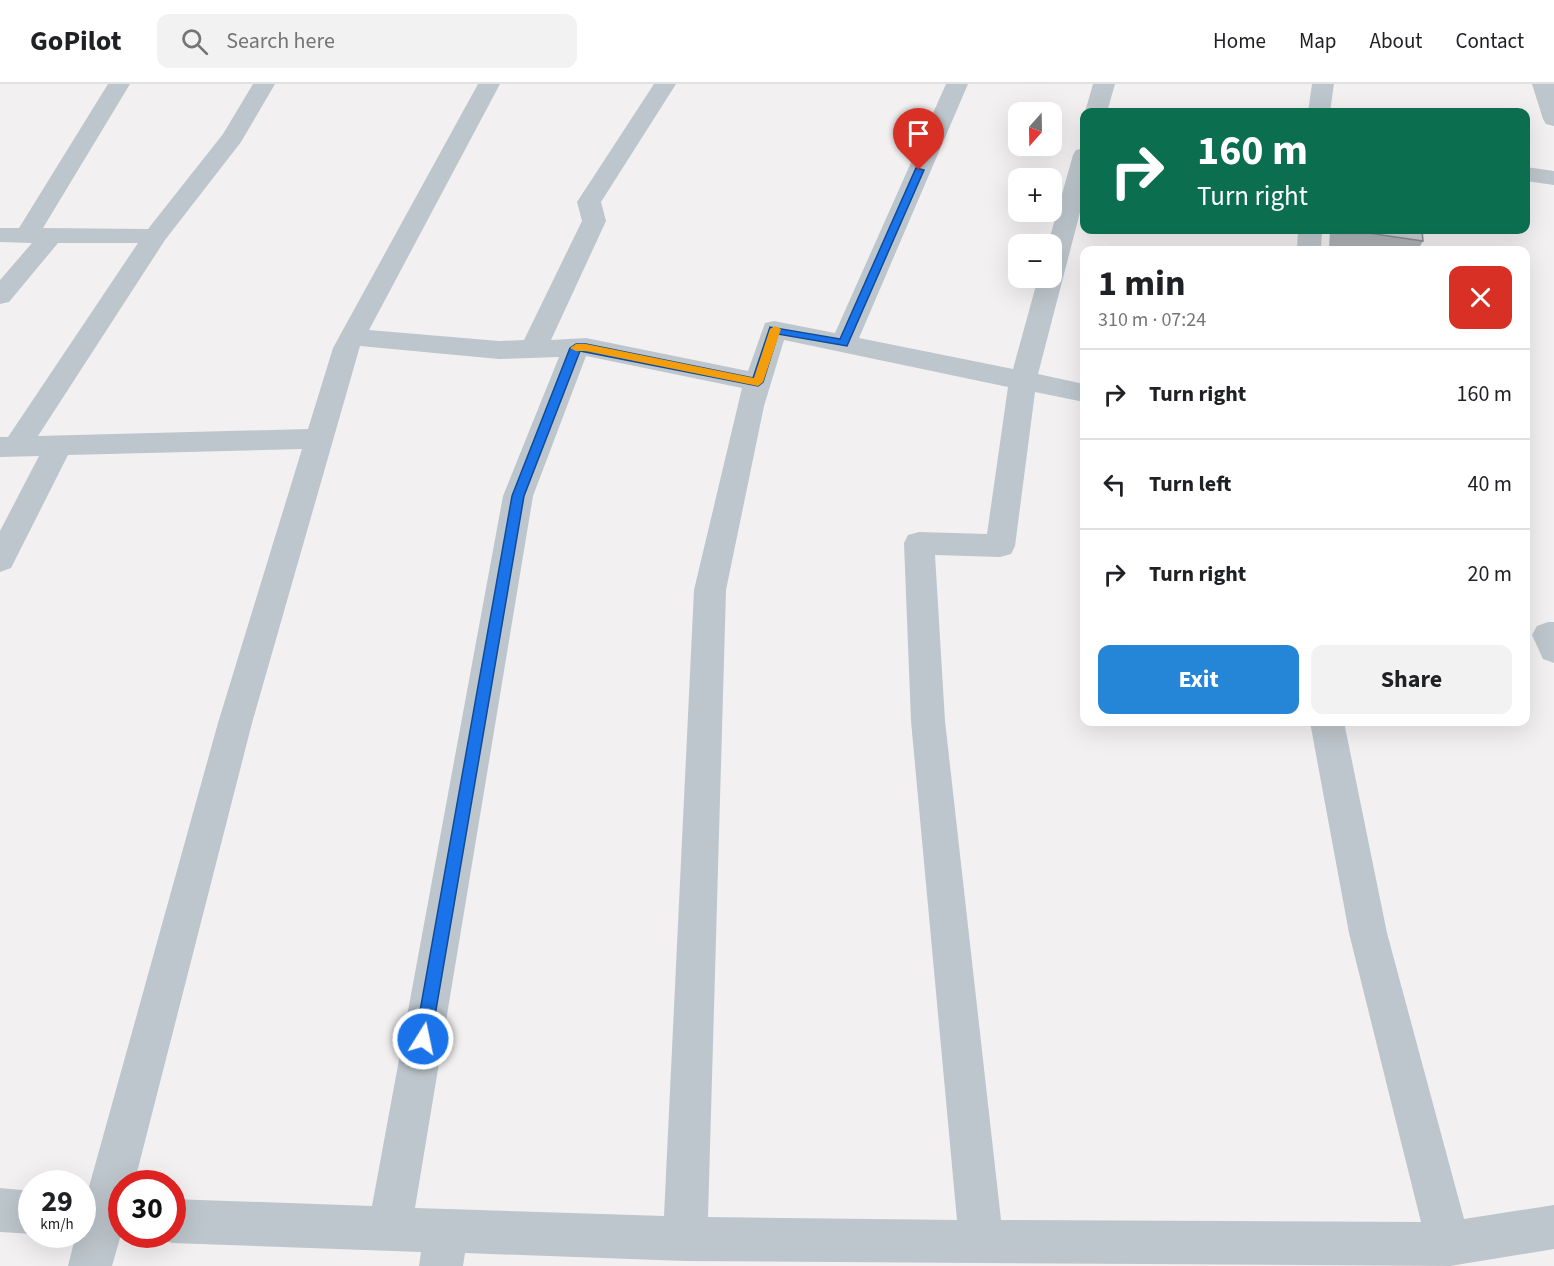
<!DOCTYPE html>
<html lang="en">
<head>
<meta charset="utf-8">
<style>
	body { margin:0; font-family:"Source Sans 3",sans-serif; background:#f2f2f2; color:#202124; height:100vh; display:flex; flex-direction:column; font-size:22px; white-space:nowrap }
	* { box-sizing:border-box; margin:0 }
	p { font-size:20px; color:#757577 }
	.icon { flex:none; width:33px; height:33px; fill:none; stroke:currentColor; stroke-width:2; stroke-linecap:round; stroke-linejoin:round }
	.map { position:relative; flex:1; overflow:hidden }
	.details { position:absolute; left:1080px; top:162px; width:450px; height:480px; display:flex; flex-direction:column; background:#fff; border-radius:12px; box-shadow:0 6px 24px #0002 }
	.details>* { flex:none }
	.top-card { position:absolute; left:1080px; top:24px; width:450px; height:126px; border-radius:12px; box-shadow:0 6px 24px #0002; background:#0b6e4f; color:#fff; overflow:hidden }
	.needle { width:39px; rotate:200deg }
	.fabs { position:absolute; left:1008px; top:18px; display:grid; gap:12px }
	.fabs a { display:grid; place-items:center; width:54px; height:54px; border-radius:12px; background:#fff; box-shadow:0 6px 24px #0002; font-size:30px }
	.speed { position:absolute; left:18px; top:1086px; display:flex; gap:12px; font-size:30px; font-weight:700; text-align:center }
	.speed>* { display:grid; place-content:center; width:78px; height:78px; border-radius:50%; background:#fff; box-shadow:0 6px 24px #0002; line-height:1 }
	.speed small { font-size:15px; font-weight:400 }
	.speed .limit { border:9px solid #d22; background:#fff; color:#111 }
	.pin { position:absolute; display:grid; place-items:center; width:51px; height:51px; color:#fff; margin:-62px -26px; border-radius:50% 50% 50% 0; rotate:-45deg; box-shadow:0 0 6px #0007 }
	.pin .icon { rotate:45deg }
	.me { position:absolute; width:66px; margin:-33px; rotate:10deg; stroke-linejoin:round; filter:drop-shadow(0 0 4px #0008) }
	.turn { display:flex; align-items:center; gap:21px; height:126px; padding:0 18px; font-size:27px }
	.turn .icon { width:78px; height:78px; stroke-width:2.5 }
	.turn b { display:block; font-size:42px; line-height:51px }
	.round { display:grid; place-items:center; flex:none; width:63px; height:63px; border-radius:12px; background:#f2f2f2 }
	.headline { display:flex; align-items:center; justify-content:space-between; height:102px; padding:0 18px }
	h1 { font-size:36px; font-weight:700; line-height:45px }
	.primary-button { display:flex; gap:12px; margin-top:auto; padding:12px 18px }
	.primary-button a { flex:1; height:69px; border-radius:12px; background:#2586d7; color:#fff; font-size:24px; font-weight:700; line-height:69px; text-align:center }
	.primary-button a+a { background:#f2f2f2; color:#202124 }
	ul { padding:0; list-style:none }
	li { display:flex; align-items:center; gap:18px; height:90px; padding:0 18px; border-top:2px solid #e0e0e0 }
	li div { flex:1 }
	li b { display:block; font-size:22px }
	li em { font-style:normal }
	header { display:flex; align-items:center; gap:36px; box-sizing:border-box; height:84px; padding:0 30px; background:#fff; border-bottom:2px solid #e0e0e0 }
	header strong { font-size:28px }
	nav { display:flex; gap:33px; margin-inline-start:auto; font-size:21px }
	.search { width:420px; height:54px; background:#f2f2f2; display:flex; align-items:center; gap:15px; box-sizing:border-box; padding:0 21px; border-radius:12px; color:#757577; font-size:22px }
	.map>svg:first-child { display:block }
	.lines { fill:none; stroke-linecap:round; stroke-linejoin:round }
	.street { fill:#bdc6cc; fill-rule:evenodd }
	.wall { fill:#aeb1b5 }
	.building { fill:#caced2; stroke:#8d9093; stroke-width:1.5 }
	.route { fill:#1a73e8; stroke:#114b97; stroke-width:1.5 }
	.slow { fill:#f59e0b }
</style>
</head>
<body>
<header>
<strong>GoPilot</strong>
<div class="search"><svg class="icon" aria-label="search" viewBox="0 0 24 24"><circle cx="10" cy="10" r="6"/><path d="M15 15l6 6"/></svg>Search here</div>
<nav><a>Home</a><a>Map</a><a>About</a><a>Contact</a></nav>
</header>
<div class="map">
<svg width="1554" height="1182" viewBox="0 0 1554 1182">
	<rect width="100%" height="100%" fill="#f2f0f0"/>
	<g class="lines">
		<g class="street">
			<path d="M108,0h22l-87,144 105,1 75,-95 30,-50h22l-34,58 -76,98 -127,196 270,-7 25,-81 145,-264h22l-131,246 130,11 25,-1 58,-119 -5,-19 77,-118h22l-75,118 5,19 -55,119 35,-2 162,33 17,-48 9,-2 61,12 111,-249h22l-109,254 154,31 25,-91h14v-34h-4l25,-89 3,-5 8,-2v49l-46,177 46,10v18l-49,-10 -20,154 -4,8 -11,3 -65,-2 10,166 56,499 420,2 -72,-289 -39,-211h34l43,211 77,286 90,-14v44l-104,17 -765,-5 -220,-8 -2,13h-44l2,-14 -249,-9 -16,-6v-3h16v-35l200,7 131,-710 56,-139 -60,2 -139,-13 -108,377 -118,461h-12v47l-10,35h-44l8,-32h6v-22l136,-489 84,-274 -234,6 -57,113 -11,4v-41l39,-75 -39,1v-20h8l130,-194h-80l-49,59 -9,2v-24l32,-37 -32,-1v-14h19zM784,256l224,47 -21,147 -68,-2 -11,3 -4,8 7,178 46,499 -249,-3 18,-627 38,-184zM586,272l156,32 -48,202 -30,626 -249,-8 118,-712z"/>
			<path d="M1093,0h22l-8,28h-22z"/>
			<path d="M1312,0h22l-4,28h-22z"/>
			<path d="M1532,0h22v42l-8,-2 -3,-5z"/>
			<path d="M1526,83l28,4v14l-28,-4z"/>
			<path d="M1298,146h24l-1,20h-24z"/>
			<path d="M1548,538h6v41l-11,-4 -11,-24 5,-9z"/>
			<path d="M0,1104l32,3 1,43 -33,-2z"/>
		</g>
	</g>
	<path class="wall" d="M1330,146h92l1,11 -5,9h-73l-16,-2z"/>
	<path class="building" d="M1348,146h74l1,11z"/>
	<path class="route" d="M916,84l8,2 -77,176 -69,-12 -15,48 -5,4 -178,-35 -56,145 -93,543 -2,6 -6,2 -6,-2 -2,-6 97,-543 58,-148 6,-4h10l167,34 17,-51 70,12z"/>
	<path class="slow" d="M775,242l6,3 -18,53 -5,4 -172,-35h-10l-6,-3 6,-4h10l168,34 16,-49z"/>
</svg>
<div class="fabs">
<a><svg class="needle" viewBox="-14 -14 28 28"><path d="M0-13l5 13h-10z" fill="#e53935"/><path d="M0 13l5-13h-10z" fill="#757577"/></svg></a>
<a>+</a>
<a>−</a>
</div>
<div class="speed"><div>29<small>km/h</small></div><div class="limit">30</div></div>
<div class="pin" style="left:919px;top:86px;background:#d93025"><svg class="icon" aria-label="arrive" viewBox="0 0 24 24"><path d="M6 21V4h12l-3 4 3 4H6"/></svg></div>
<svg class="me" style="left:423px;top:955px" viewBox="-20 -20 40 40"><circle r="17" fill="#1a73e8" stroke="#fff" stroke-width="3"/><path d="M0-11L8 9 0 5-8 9z" fill="#fff"/></svg>
<div class="top-card">
<div class="turn"><svg class="icon" aria-label="right" viewBox="0 0 24 24"><path d="M7 20v-9h11M14 6l5 5-5 5"/></svg><div><b>160 m</b>Turn right</div></div>
</div>
<section class="details">
<div class="headline"><div><h1>1 min</h1><p>310 m · 07:24</p></div><a class="round" style="background:#d93025;color:#fff"><svg class="icon" aria-label="close" viewBox="0 0 24 24"><path d="M6 6l12 12M18 6L6 18"/></svg></a></div>
<ul>
<li><svg class="icon" aria-label="right" viewBox="0 0 24 24"><path d="M7 20v-9h11M14 6l5 5-5 5"/></svg><div><b>Turn right</b></div><em>160 m</em></li>
<li><svg class="icon" aria-label="left" viewBox="0 0 24 24"><path d="M17 20v-9H6M10 6l-5 5 5 5"/></svg><div><b>Turn left</b></div><em>40 m</em></li>
<li><svg class="icon" aria-label="right" viewBox="0 0 24 24"><path d="M7 20v-9h11M14 6l5 5-5 5"/></svg><div><b>Turn right</b></div><em>20 m</em></li>
</ul>
<div class="primary-button"><a>Exit</a><a>Share</a></div>
</section>
</div>
</body>
</html>
